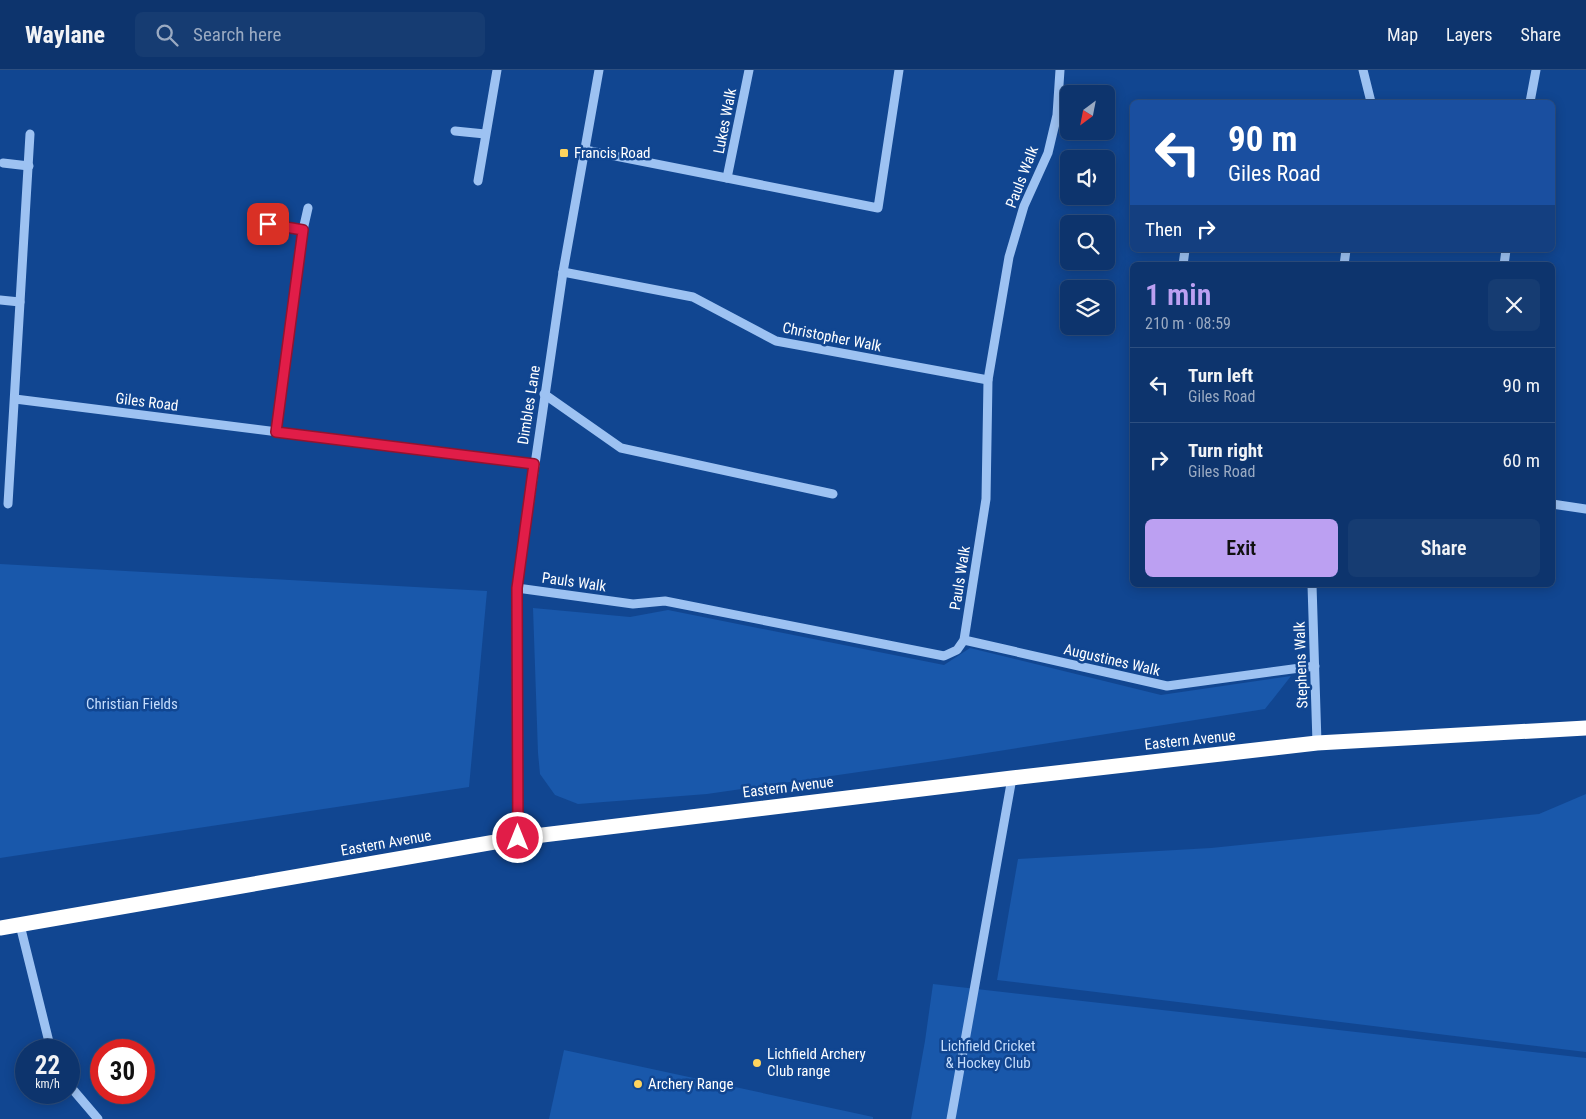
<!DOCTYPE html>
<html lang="en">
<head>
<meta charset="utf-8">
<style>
	body { margin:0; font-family:"Roboto Condensed",sans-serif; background:#163c72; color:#f1f3f6; height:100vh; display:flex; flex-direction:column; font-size:19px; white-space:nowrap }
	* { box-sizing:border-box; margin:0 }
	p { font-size:16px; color:#9aaac2 }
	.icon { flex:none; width:28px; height:28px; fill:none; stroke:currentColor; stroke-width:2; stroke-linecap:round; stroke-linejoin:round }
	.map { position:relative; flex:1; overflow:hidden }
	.drawer { position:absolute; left:1130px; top:192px; width:425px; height:325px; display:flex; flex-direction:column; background:#0d346d; border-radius:8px; box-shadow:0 2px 12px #0003,0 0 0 1px #2d4f80 }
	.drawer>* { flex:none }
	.banner { position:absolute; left:1130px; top:30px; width:425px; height:152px; border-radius:8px; box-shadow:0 2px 12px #0003,0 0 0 1px #2d4f80; background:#1a4fa0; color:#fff; overflow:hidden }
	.needle { width:32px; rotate:212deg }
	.fabs { position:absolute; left:1060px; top:15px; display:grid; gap:10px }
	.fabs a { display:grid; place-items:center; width:55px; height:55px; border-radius:8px; background:#0d346d; box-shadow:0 2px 12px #0003,0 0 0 1px #2d4f80; font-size:25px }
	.speed { position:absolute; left:15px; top:969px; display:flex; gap:10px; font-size:25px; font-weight:700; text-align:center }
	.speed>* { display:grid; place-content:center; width:65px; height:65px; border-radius:50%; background:#0d346d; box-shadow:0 2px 12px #0003,0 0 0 1px #2d4f80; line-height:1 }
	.speed small { font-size:12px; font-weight:400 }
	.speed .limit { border:8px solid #d22; background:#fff; color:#111 }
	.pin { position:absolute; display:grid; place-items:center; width:42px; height:42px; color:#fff; margin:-21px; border-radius:10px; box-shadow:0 2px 8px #0006 }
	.me { position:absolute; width:55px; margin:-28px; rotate:0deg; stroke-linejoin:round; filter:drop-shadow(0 0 4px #0008) }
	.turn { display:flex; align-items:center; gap:18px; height:105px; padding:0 15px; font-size:22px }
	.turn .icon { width:65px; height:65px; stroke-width:2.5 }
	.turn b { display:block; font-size:35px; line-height:42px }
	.then { display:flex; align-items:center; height:48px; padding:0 15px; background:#0003; gap:10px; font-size:19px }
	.round { display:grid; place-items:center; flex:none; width:52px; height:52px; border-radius:8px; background:#163c72 }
	.headline { display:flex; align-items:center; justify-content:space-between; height:85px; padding:0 15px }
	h1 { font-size:30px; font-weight:600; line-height:38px; color:#bca0f2 }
	.primary-button { display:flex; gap:10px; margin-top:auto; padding:10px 15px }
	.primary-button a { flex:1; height:58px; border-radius:8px; background:#bca0f2; color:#111; font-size:20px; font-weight:600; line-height:58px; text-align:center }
	.primary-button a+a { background:#163c72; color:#f1f3f6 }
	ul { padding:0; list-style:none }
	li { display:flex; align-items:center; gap:15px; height:75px; padding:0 15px; border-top:1px solid #2d4f80 }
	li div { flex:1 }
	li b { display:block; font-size:19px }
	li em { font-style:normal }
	header { display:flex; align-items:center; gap:30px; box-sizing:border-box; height:70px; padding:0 25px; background:#0d346d; border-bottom:1px solid #2d4f80 }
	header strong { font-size:24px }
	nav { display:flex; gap:28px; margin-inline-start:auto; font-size:18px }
	.search { width:350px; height:45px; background:#163c72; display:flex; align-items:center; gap:12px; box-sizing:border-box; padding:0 18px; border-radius:8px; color:#9aaac2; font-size:19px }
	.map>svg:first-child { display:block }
	.green { fill:#1958ab }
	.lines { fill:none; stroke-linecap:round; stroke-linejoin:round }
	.minor { stroke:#9dc2f2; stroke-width:9 }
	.highway { stroke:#fff; stroke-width:15 }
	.route-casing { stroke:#92132f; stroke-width:12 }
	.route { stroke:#e11d48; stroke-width:9 }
	.poi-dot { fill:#ffd45e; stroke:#114691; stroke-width:2 }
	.labels { text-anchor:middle; stroke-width:5; stroke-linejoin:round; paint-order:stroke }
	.street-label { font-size:15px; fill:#fff; stroke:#114691 }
	.poi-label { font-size:15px; fill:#fff; stroke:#114691; text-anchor:start }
	.park-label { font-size:15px; fill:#c4ddfd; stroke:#114691 }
</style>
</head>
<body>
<header>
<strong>Waylane</strong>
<div class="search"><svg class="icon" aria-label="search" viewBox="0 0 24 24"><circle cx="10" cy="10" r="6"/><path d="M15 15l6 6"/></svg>Search here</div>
<nav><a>Map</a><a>Layers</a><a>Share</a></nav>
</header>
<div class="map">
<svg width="1586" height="1049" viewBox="0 0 1586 1049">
	<rect width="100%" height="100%" fill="#114691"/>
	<g class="green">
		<path d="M0,494l487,27 -18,196 -469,71z"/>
		<path d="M533,538l97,9 38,-7 276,55 26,-17 191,47 130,-19 -26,33 -330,52 -228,33 -129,10 -23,-9 -15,-21 -2,-21z"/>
		<path d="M1586,724v258l-589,-72 21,-121 193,-11 328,-34z"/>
		<path d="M933,914l653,74v61h-675l14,-78z"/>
		<path d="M564,980l309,67v2h-324z"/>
	</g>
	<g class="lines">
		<g class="minor">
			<path d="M1363,0l8,32"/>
			<path d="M1530,32l6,-32"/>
			<path d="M455,61l30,3"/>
			<path d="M585,80l293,58 21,-138"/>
			<path d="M3,93l26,3"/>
			<path d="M727,108l22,-108"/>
			<path d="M478,111l19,-111"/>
			<path d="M268,154l35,6"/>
			<path d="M1183,195l2,-15"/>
			<path d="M1344,195l2,-15"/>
			<path d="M1504,195l2,-15"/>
			<path d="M563,202l130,25 83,44 212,39"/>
			<path d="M0,230l20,2"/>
			<path d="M544,324l77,54 212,46"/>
			<path d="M15,329l519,65"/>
			<path d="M276,362l27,-202 5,-22"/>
			<path d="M8,434l22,-370"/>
			<path d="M1552,434l34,5"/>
			<path d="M1312,515l5,158"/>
			<path d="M517,518l116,16 32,-3 279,55 13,-6 7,-10 22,-141 2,-119 21,-123 15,-51 24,-53 9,-38 3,-45"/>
			<path d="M964,570l203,46 148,-20"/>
			<path d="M518,768l-1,-250 46,-316 36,-202"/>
			<path d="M20,855l31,125"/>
			<path d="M69,1015l29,34"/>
			<path d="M951,1049l61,-341"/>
		</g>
		<path class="highway" d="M0,858l518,-90 494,-60 305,-35 269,-15"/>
	</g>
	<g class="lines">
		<g class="route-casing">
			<path id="route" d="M268,154l35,6 -27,202 258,32 -17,124 1,250"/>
		</g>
		<use href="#route" class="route"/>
	</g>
	<g class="poi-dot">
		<rect x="559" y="78" width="10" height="10" rx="2.5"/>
		<circle cx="757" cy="993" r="5"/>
		<circle cx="638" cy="1014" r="5"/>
	</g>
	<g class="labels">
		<g class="street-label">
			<text transform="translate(725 51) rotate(-79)" y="5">Lukes Walk</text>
			<text transform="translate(1022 107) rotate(-69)" y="5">Pauls Walk</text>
			<text transform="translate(832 267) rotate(11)" y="5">Christopher Walk</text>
			<text transform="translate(147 332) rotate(7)" y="5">Giles Road</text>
			<text transform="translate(529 335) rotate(-81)" y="5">Dimbles Lane</text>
			<text transform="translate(960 508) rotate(-81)" y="5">Pauls Walk</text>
			<text transform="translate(574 512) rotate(8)" y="5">Pauls Walk</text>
			<text transform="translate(1112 590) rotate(13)" y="5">Augustines Walk</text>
			<text transform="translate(1301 595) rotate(-92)" y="5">Stephens Walk</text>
			<text transform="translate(1190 670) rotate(-6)" y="5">Eastern Avenue</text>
			<text transform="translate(788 717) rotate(-7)" y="5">Eastern Avenue</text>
			<text transform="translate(386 773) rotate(-10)" y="5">Eastern Avenue</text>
		</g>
		<g class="poi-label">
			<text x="574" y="88">Francis Road</text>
			<text x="767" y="989">Lichfield Archery<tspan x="767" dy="17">Club range</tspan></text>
			<text x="648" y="1019">Archery Range</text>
		</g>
		<g class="park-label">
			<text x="132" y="639">Christian Fields</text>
			<text x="988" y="981">Lichfield Cricket<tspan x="988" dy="17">&amp; Hockey Club</tspan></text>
		</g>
	</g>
</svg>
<div class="fabs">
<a><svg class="needle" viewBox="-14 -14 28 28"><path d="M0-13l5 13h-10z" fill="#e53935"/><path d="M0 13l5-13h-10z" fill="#9aaac2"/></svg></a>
<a><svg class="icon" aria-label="sound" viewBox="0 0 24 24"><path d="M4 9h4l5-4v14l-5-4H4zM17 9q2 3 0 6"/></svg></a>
<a><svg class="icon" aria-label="search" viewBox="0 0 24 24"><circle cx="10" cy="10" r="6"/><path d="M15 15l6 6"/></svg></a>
<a><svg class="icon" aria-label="layers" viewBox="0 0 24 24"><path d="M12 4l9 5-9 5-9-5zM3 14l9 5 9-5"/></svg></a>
</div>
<div class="speed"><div>22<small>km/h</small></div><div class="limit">30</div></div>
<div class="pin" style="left:268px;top:154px;background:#d93025"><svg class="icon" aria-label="arrive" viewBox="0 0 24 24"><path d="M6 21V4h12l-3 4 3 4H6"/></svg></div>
<svg class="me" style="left:518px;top:768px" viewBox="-20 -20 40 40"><circle r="17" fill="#e11d48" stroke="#fff" stroke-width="3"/><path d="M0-11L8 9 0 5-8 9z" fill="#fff"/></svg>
<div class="banner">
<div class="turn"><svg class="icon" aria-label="left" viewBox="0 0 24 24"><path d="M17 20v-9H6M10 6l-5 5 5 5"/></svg><div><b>90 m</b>Giles Road</div></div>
<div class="then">Then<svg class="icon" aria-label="right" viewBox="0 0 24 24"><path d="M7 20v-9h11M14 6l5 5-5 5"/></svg></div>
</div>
<section class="drawer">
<div class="headline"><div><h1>1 min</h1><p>210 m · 08:59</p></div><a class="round"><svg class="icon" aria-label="close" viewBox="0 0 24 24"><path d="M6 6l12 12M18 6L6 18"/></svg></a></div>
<ul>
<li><svg class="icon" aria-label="left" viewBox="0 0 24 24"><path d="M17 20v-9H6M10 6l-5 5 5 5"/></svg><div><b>Turn left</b><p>Giles Road</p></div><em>90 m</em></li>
<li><svg class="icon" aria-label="right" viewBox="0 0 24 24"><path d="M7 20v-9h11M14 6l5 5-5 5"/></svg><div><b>Turn right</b><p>Giles Road</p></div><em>60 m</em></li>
</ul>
<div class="primary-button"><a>Exit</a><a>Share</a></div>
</section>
</div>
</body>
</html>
